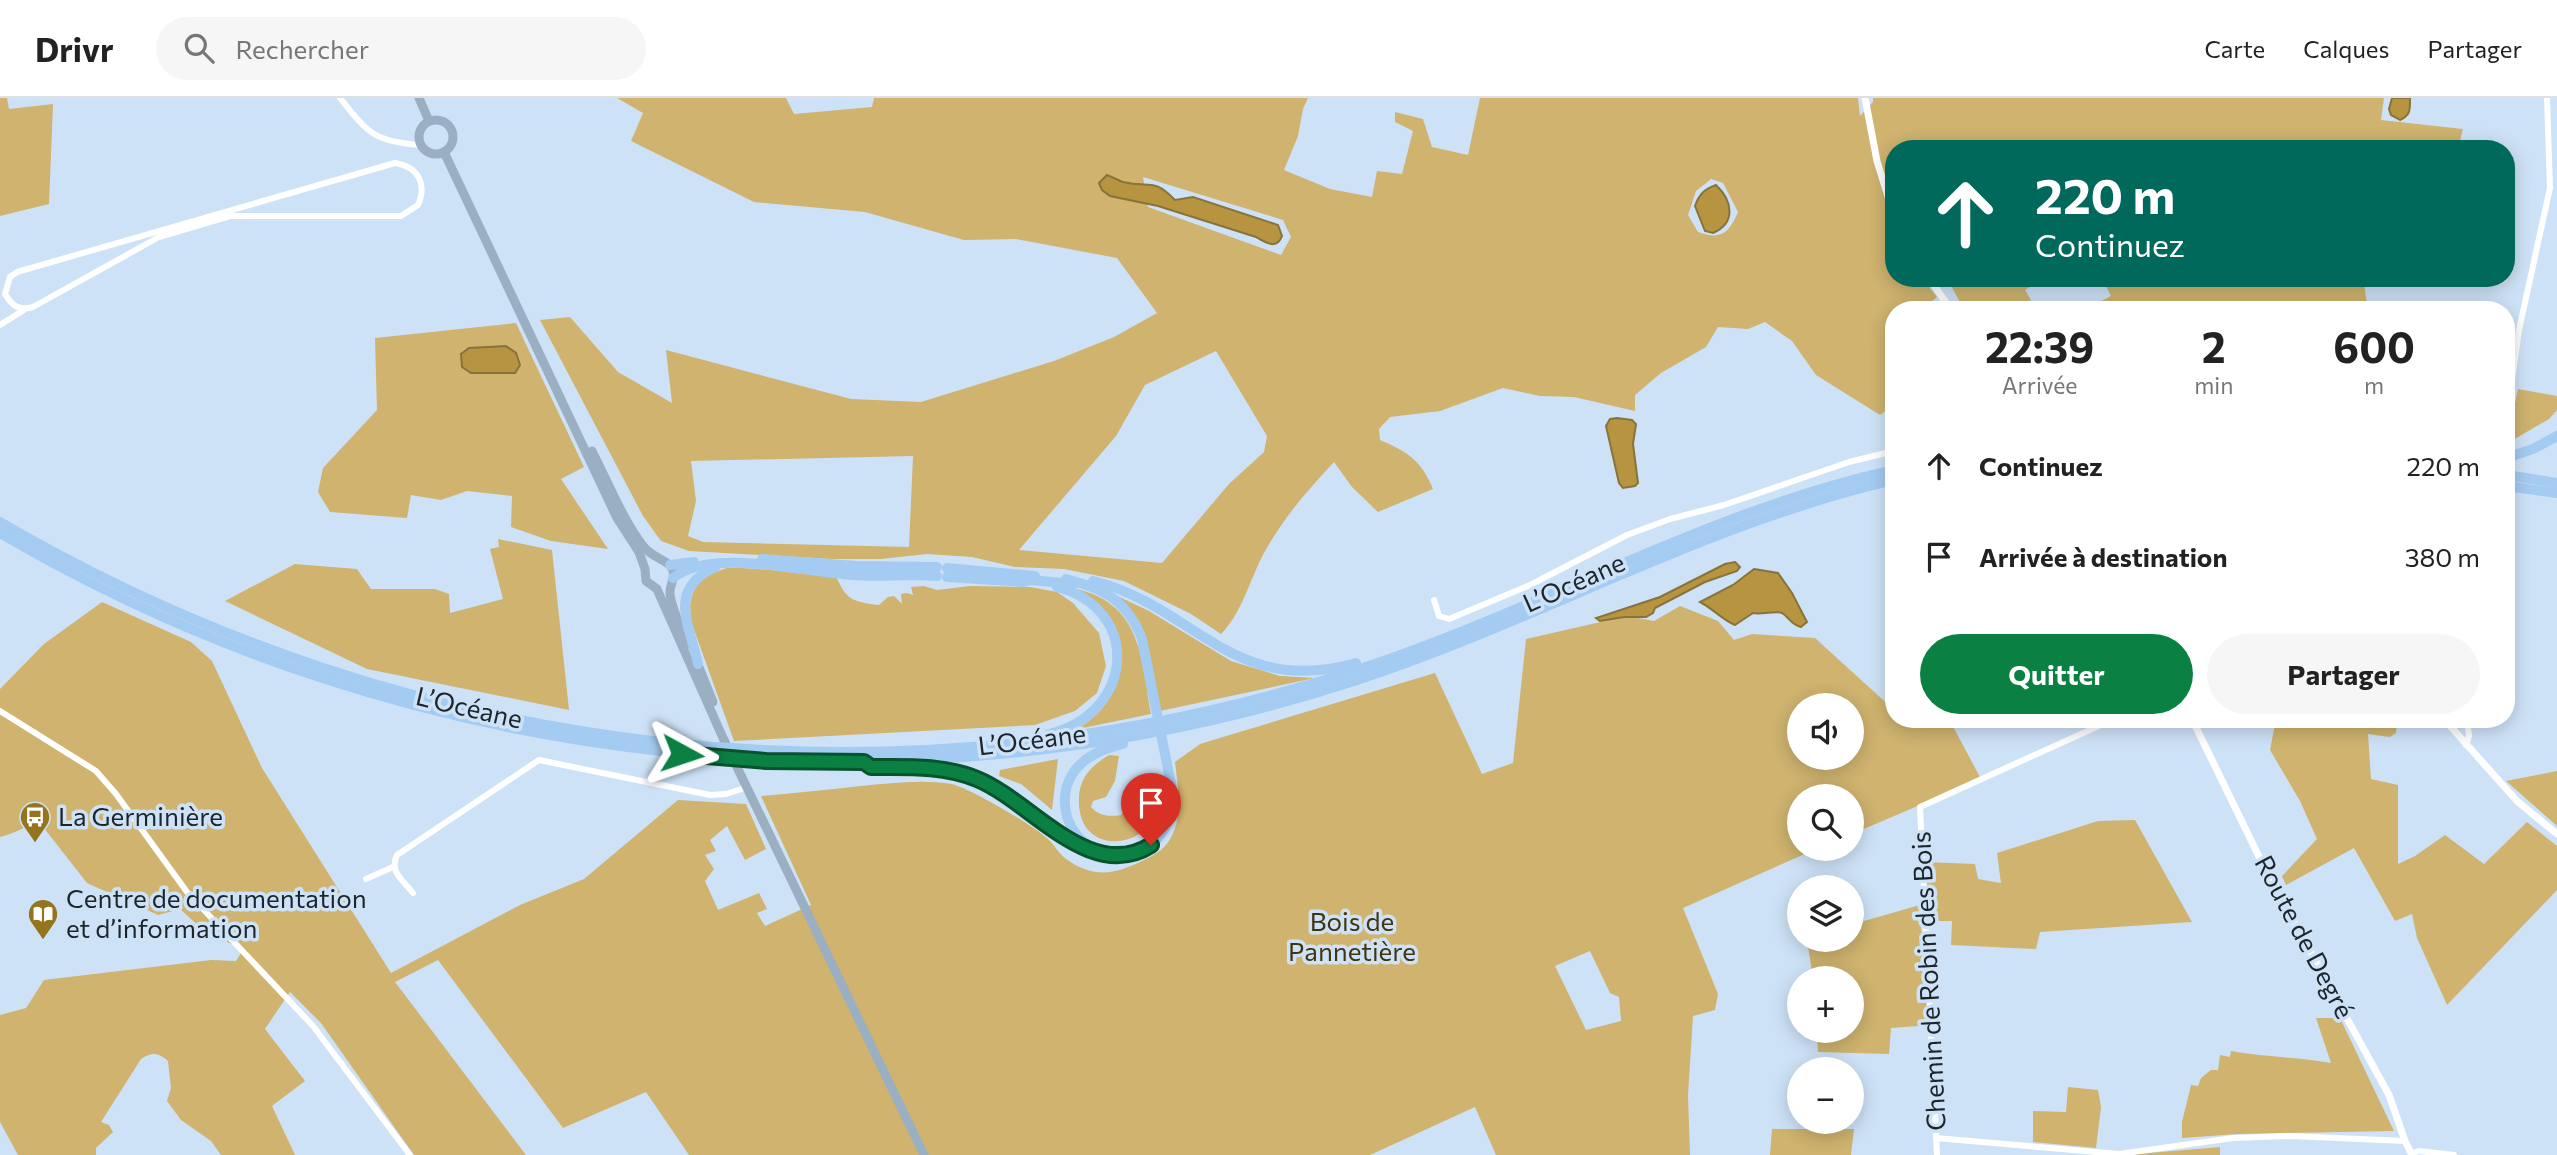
<!DOCTYPE html>
<html lang="fr">
<head>
<meta charset="utf-8">
<style>
	body { margin:0; font-family:Commissioner,sans-serif; background:#f6f6f6; color:#222; height:100vh; display:flex; flex-direction:column; font-size:26px; white-space:nowrap }
	* { box-sizing:border-box; margin:0 }
	p { font-size:23px; color:#767676 }
	.icon { flex:none; width:38px; height:38px; fill:none; stroke:currentColor; stroke-width:2; stroke-linecap:round; stroke-linejoin:round }
	.map { position:relative; flex:1; overflow:hidden }
	.panel { position:absolute; left:1885px; top:203px; width:630px; height:427px; display:flex; flex-direction:column; background:#fff; border-radius:28px; box-shadow:0 4px 18px #0003 }
	.panel>* { flex:none }
	.banner { position:absolute; left:1885px; top:42px; width:630px; height:147px; border-radius:28px; box-shadow:0 4px 18px #0003; background:#00695c; color:#fff; overflow:hidden }
	.controls { position:absolute; left:1787px; top:595px; display:grid; gap:14px }
	.controls a { display:grid; place-items:center; width:77px; height:77px; border-radius:50%; background:#fff; box-shadow:0 4px 18px #0003; font-size:35px }
	.pin { position:absolute; display:grid; place-items:center; width:60px; height:60px; color:#fff; margin:-72px -30px; border-radius:50% 50% 50% 0; rotate:-45deg; box-shadow:0 0 7px #0007 }
	.pin .icon { rotate:45deg }
	.me { position:absolute; width:77px; margin:-38px; rotate:95deg; stroke-linejoin:round; filter:drop-shadow(0 0 5px #0008) }
	.turn { display:flex; align-items:center; gap:24px; height:147px; padding:0 35px; font-size:32px }
	.turn .icon { width:91px; height:91px; stroke-width:2.5 }
	.turn b { display:block; font-size:49px; line-height:60px }
	.eta { display:flex; justify-content:space-evenly; align-items:center; height:119px; text-align:center }
	.eta b { font-size:42px; font-weight:700; line-height:49px }
	.button { display:flex; gap:14px; margin-top:auto; padding:14px 35px }
	.button a { flex:1; height:80px; border-radius:42px; background:#0b8043; color:#fff; font-size:28px; font-weight:700; line-height:80px; text-align:center }
	.button a+a { background:#f6f6f6; color:#222 }
	ul { padding:0; list-style:none }
	li { display:flex; align-items:center; gap:21px; height:91px; padding:0 35px }
	li div { flex:1 }
	li b { display:block; font-size:26px }
	li em { font-style:normal }
	header { display:flex; align-items:center; gap:42px; box-sizing:border-box; height:98px; padding:0 35px; background:#fff; border-bottom:2px solid #e0e0e0 }
	header strong { font-size:33px }
	nav { display:flex; gap:38px; margin-inline-start:auto; font-size:24px }
	.search { width:490px; height:63px; background:#f6f6f6; display:flex; align-items:center; gap:18px; box-sizing:border-box; padding:0 24px; border-radius:38px; color:#767676; font-size:26px }
	.map>svg:first-child { display:block }
	.green { fill:#cfb36f; fill-rule:evenodd }
	.water { fill:#b69440; stroke:#88733a; stroke-width:2 }
	.lines { fill:none; stroke-linecap:round; stroke-linejoin:round }
	.minor { stroke:#fff; stroke-width:6 }
	.tertiary { stroke:#fff; stroke-width:7 }
	.primary { stroke:#9bafc2; stroke-width:9 }
	.motorway { stroke:#a4cbf2; stroke-width:10 }
	.route-casing { stroke:#07532c; stroke-width:18 }
	.route { stroke:#0b8043; stroke-width:12 }
	.labels { text-anchor:middle; stroke-width:7; stroke-linejoin:round; paint-order:stroke }
	.street-label { font-size:26px; fill:#1d252c; stroke:#cee2f7 }
	.poi-label { font-size:26px; fill:#1d252c; stroke:#cee2f7; text-anchor:start }
	.park-label { font-size:26px; fill:#423410; stroke:#cee2f7 }
</style>
</head>
<body>
<header>
<strong>Drivr</strong>
<div class="search"><svg class="icon" aria-label="search" viewBox="0 0 24 24"><circle cx="10" cy="10" r="6"/><path d="M15 15l6 6"/></svg>Rechercher</div>
<nav><a>Carte</a><a>Calques</a><a>Partager</a></nav>
</header>
<div class="map">
<svg width="2557" height="1057" viewBox="0 0 2557 1057">
	<rect width="100%" height="100%" fill="#cee2f7"/>
	<g class="green">
		<path d="M0,0h7l2,11 44,-5 -4,100 -49,12z"/>
		<path d="M617,0h169l8,16 78,-7 2,-9h434l-5,11 -5,27 -14,34 46,19 42,8 5,-26 25,3 11,-43 -18,-9v-10l28,7 9,28 36,8 12,-57h378l2,18 13,-14v-4h511l-3,22 82,9 -5,20h-457l-1,-2 -7,2h-99v129h28l15,19 -15,13h-28l-1,95 -13,10 -64,-40 -24,-34 -27,-19 -17,7 -30,-2 -12,20 -45,26 -26,22v16l-61,-14 -34,-1 -37,-8 -63,23 -50,6 -11,12 1,11c28,12 41,20 53,49l-55,23 -26,-25 -18,-25c-28,30 -50,55 -70,91 -14,26 -22,60 -43,81l-30,-20 -67,-33 -60,-12 -49,-2 -43,-10 -45,-3 -46,5h-48l-144,-8 -28,-10 -18,-25 -103,-196 30,-3 48,55 54,31 -6,-53 185,49 70,3 133,-41 60,-24 43,-24 -40,-55 -101,-19 -52,1 -99,-28 -111,-10 -123,-61 12,-28zM1143,79l140,43 8,17 -10,18 -133,-48zM1711,81l12,4 15,29c-9,22 -18,28 -40,20l-10,-17 8,-24zM1216,253l51,85 -3,16 -35,32 -67,79 -143,-13 97,-114 29,-51zM913,358l-4,91 -206,-5 -15,-6 8,-35 -5,-40z"/>
		<path d="M1947,180h95l-17,12 6,10 -19,10h-48z"/>
		<path d="M2102,180h261l5,32h-272l-2,-5 17,-9z"/>
		<path d="M516,225l68,144 -23,12 47,70 -57,-8 -40,-14 1,-31 -45,-5 -26,9 -30,-5 -4,23 -77,-6 -12,-20 5,-24 54,-58 -2,-72z"/>
		<path d="M2518,291l39,7v14l-8,9 -43,25v-9l3,-3z"/>
		<path d="M498,441l54,11 17,160 -202,-41 -142,-68 70,-37 62,5 14,20h64l14,5 1,19 53,-14 -13,-50 9,-2z"/>
		<path d="M727,470c37,-1 72,7 109,8 10,24 17,26 43,29l9,-8 6,-1 8,8 -1,-10 6,-1 6,2 -2,-8 13,-1 13,4 33,-4 60,1 27,5 16,11 26,30 7,33 -9,27 -22,18 -40,14 -301,16 -42,-117c-6,-30 4,-47 35,-56z"/>
		<path d="M1062,488c78,12 78,62 89,128l-73,15c47,-31 38,-53 35,-103z"/>
		<path d="M1113,496l36,17 82,50 49,15 35,2 -155,33 -10,-56z"/>
		<path d="M102,504l89,40 21,19 50,107 129,205 129,-68 64,-26 94,-79 68,4 20,45 -21,11 -18,-34 -17,14 6,11 -11,4 9,14 -9,12 13,29 41,-17 8,16 -10,4 8,13 46,-21 -50,-109c33,-3 67,-6 100,-10 30,-3 61,-7 91,-2 17,4 77,39 92,52 9,6 14,17 22,23 31,22 53,14 84,-2 37,-18 29,-62 25,-95l25,-18 235,-71 47,101 31,-11 13,-124 101,-23 27,5 26,-15 38,15 16,19 18,-6 63,4 78,71 1,10h55l32,60 -129,55v-38h-53v53h17l-133,59 35,86 -3,16 -22,6 -5,79 2,60h-194l-21,-48 -105,48h-681l-43,-63 -83,36 -125,-168 -43,22 131,173h-112l-93,-132 -31,-31 -25,37 40,52 -33,25 23,49h-74l-10,-14 -30,-21 -14,-19 4,-13 -3,-27c-10,-9 -16,-9 -27,-2l-40,63 8,3 4,7 -17,16v7h-78l-18,-33v-107l26,-7 18,-28 167,-20 25,1 5,-8 -7,-8 -31,-15 -23,-21 -22,6 -71,-32 -47,-60c-15,2 -25,11 -40,14v-148l44,-45zM1799,607h53v53h-53zM1590,853l20,42 9,4 2,24 -35,9 -31,-64z"/>
		<path d="M2276,621h121l-1,14 -6,4 -22,-3 3,45 27,6v79l17,-8 30,-21 39,29 43,-42 30,24v44l-110,115 -30,-67 -5,-24 -17,7 -41,-73 -68,37 -4,-9 35,-37 -17,-38 -30,-51z"/>
		<path d="M1109,657l10,1 -4,25 -9,16 -13,4 -2,6c8,9 19,10 30,8l5,-7v-16l12,-7 13,-2c29,61 -76,87 -72,14 1,-21 14,-32 30,-42z"/>
		<path d="M1058,661l-6,51 -31,-26 -22,-8 1,-6z"/>
		<path d="M2557,673v55l-51,-45z"/>
		<path d="M2135,722l57,102 -152,10 -4,17 -85,-4 1,-24h-26l-1,-59 50,2 3,15 23,4 -4,-30 101,-32z"/>
		<path d="M1858,800l6,23 56,-16 2,40 6,-1 4,81 -41,3 -2,26 -71,-2 -1,-21h35v-53h-39l-6,-38h45v-39z"/>
		<path d="M2316,920h24l54,113 -156,3 -56,4v-16l9,-37 7,1 3,-8 10,-8h7l2,-15 10,2 1,-6c33,6 67,6 100,12z"/>
		<path d="M2068,989l30,3 3,17 -5,41 -63,-6v-31l33,1z"/>
		<path d="M1772,1031h82l-3,26h-81z"/>
		<path d="M2220,1049v8h-94z"/>
	</g>
	<g class="water">
		<path d="M2392,0h18c0,11 1,17 -10,22l-9,-5 -2,-6z"/>
		<path d="M1107,77c6,2 10,5 16,7 26,7 29,-6 52,18l18,-3 85,28 4,11c-5,14 -16,7 -26,1l-98,-31 -48,-10 -8,-6 -3,-7z"/>
		<path d="M1716,87c17,16 20,38 -3,48l-8,-2 -10,-25c4,-12 10,-17 21,-21z"/>
		<path d="M506,248l10,7 4,12 -5,8h-44l-9,-6 -1,-13 8,-6z"/>
		<path d="M1617,320l15,2 4,4 -3,20 5,39 -3,3 -12,2 -4,-5 -13,-57 4,-7z"/>
		<path d="M1735,464l5,5 -3,4 -32,11 -50,26 -2,5 -7,4h-22l-24,4 -4,-3 64,-21 65,-33z"/>
		<path d="M1754,471l24,4 14,20 15,29 -6,5c-11,-3 -11,-9 -19,-14 -6,-3 -20,2 -29,0l-18,12c-11,-4 -23,-17 -35,-23l33,-17z"/>
	</g>
	<g class="lines">
		<g class="minor">
			<path d="M340,0c28,35 34,44 81,47"/>
			<path d="M395,65c24,4 32,21 23,42l-17,11h-171l-71,21 -126,70c-14,4 -21,-1 -28,-13l5,-17 7,-5z"/>
			<path d="M0,227l24,-15"/>
			<path d="M2506,326l13,-94 31,-142 -3,-90"/>
			<path d="M1434,502l5,16 10,3 81,-34 97,-50 43,-16 54,-14 125,-43 45,-11"/>
			<path d="M0,613l96,60 20,23 71,98 126,134 97,129"/>
			<path d="M2466,647l3,-9 -2,-17"/>
			<path d="M366,781l27,-12"/>
			<path d="M413,795c-10,-13 -24,-21 -16,-38l142,-95 171,35 16,-1 22,-7"/>
			<path d="M1936,1040l183,16 114,-16 58,-2 114,5"/>
			<path d="M2413,1055l6,-2 35,4"/>
			<path d="M1937,1057l-17,-348 194,-88"/>
		</g>
		<g class="tertiary">
			<path d="M1865,0l12,63 17,55"/>
			<path d="M1929,180l22,32"/>
			<path d="M2192,621l73,150 124,226 16,46 7,14"/>
			<path d="M2444,621l73,82 40,33"/>
		</g>
		<g class="primary">
			<path d="M419,0l10,23"/>
			<circle cx="436" cy="39" r="17"/>
			<path d="M444,54l173,366 22,34 6,17 1,12 11,8 3,7 63,142 201,417"/>
			<path d="M592,353c16,31 30,67 51,95 9,12 25,14 29,22 5,9 -3,17 -2,26 2,17 12,35 18,50"/>
			<path d="M696,562l17,42"/>
		</g>
		<g class="motorway">
			<path d="M2506,360l27,-9 24,-13"/>
			<path d="M2506,377l51,8"/>
			<path d="M2506,388l51,7"/>
			<path d="M0,424c415,242 906,297 1363,146 181,-60 342,-156 531,-198"/>
			<path d="M0,435c405,238 906,294 1354,148 184,-60 349,-157 540,-201"/>
			<path d="M762,461l94,7 81,1"/>
			<path d="M670,467l24,-3"/>
			<path d="M947,470l88,8"/>
			<path d="M947,479l77,5"/>
			<path d="M673,480c37,-31 132,-6 178,-3 29,2 58,-1 86,1"/>
			<path d="M1093,483c102,25 139,117 263,82"/>
			<path d="M1023,484l8,-2 43,4"/>
			<path d="M698,566c-8,-39 -32,-74 17,-97"/>
			<path d="M1049,636c86,-21 93,-125 8,-147"/>
			<path d="M904,669c25,1 51,2 74,12 49,21 120,110 175,64 16,-14 20,-34 19,-54l-30,-150c-15,-39 -38,-50 -76,-60"/>
			<path d="M1085,745c-25,-20 -28,-59 -2,-81 11,-10 25,-14 40,-18"/>
		</g>
	</g>
	<g class="lines">
		<g class="route-casing">
			<path id="route" d="M682,656l84,7 98,1 7,5c35,0 73,-2 106,12 54,22 113,105 174,66"/>
		</g>
		<use href="#route" class="route"/>
	</g>
	<defs>
		<g id="bus-pin" transform="scale(1.575)"><path d="M0 17L-7.5 6A9.5 9.5 0 1 1 7.5 6Z" fill="#94741c" stroke="#cee2f7"/><path d="M-5-6H5V4H4V6H2V4H-2V6H-4V4H-5ZM-3.5-4V0h7V-4ZM-3.5 1.2v1.5H-2V1.2ZM2 1.2v1.5H3.5V1.2Z" fill="#fff"/></g>
		<g id="library-pin" transform="scale(1.575)"><path d="M0 17L-7.5 6A9.5 9.5 0 1 1 7.5 6Z" fill="#94741c" stroke="#cee2f7"/><path d="M-6-4Q-3-5.5-.7-3.5V5Q-3 3-6 4ZM6-4Q3-5.5 .7-3.5V5Q3 3 6 4Z" fill="#fff"/></g>
	</defs>
	<g fill-rule="evenodd">
		<use href="#bus-pin" x="35" y="719"/>
		<use href="#library-pin" x="43" y="816"/>
	</g>
	<g class="labels">
		<g class="street-label">
			<text transform="translate(1574 485) rotate(-24)" y="9">L’Océane</text>
			<text transform="translate(469 610) rotate(13)" y="9">L’Océane</text>
			<text transform="translate(1032 642) rotate(-7)" y="9">L’Océane</text>
			<text transform="translate(2304 839) rotate(62)" y="9">Route de Degré</text>
			<text transform="translate(1929 883) rotate(-93)" y="9">Chemin de Robin des Bois</text>
		</g>
		<g class="poi-label">
			<text x="58" y="728">La Germinière</text>
			<text x="66" y="810">Centre de documentation<tspan x="66" dy="30">et d’information</tspan></text>
		</g>
		<g class="park-label">
			<text x="1352" y="833">Bois de<tspan x="1352" dy="30">Pannetière</tspan></text>
		</g>
	</g>
</svg>
<div class="controls">
<a><svg class="icon" aria-label="sound" viewBox="0 0 24 24"><path d="M4 9h4l5-4v14l-5-4H4zM17 9q2 3 0 6"/></svg></a>
<a><svg class="icon" aria-label="search" viewBox="0 0 24 24"><circle cx="10" cy="10" r="6"/><path d="M15 15l6 6"/></svg></a>
<a><svg class="icon" aria-label="layers" viewBox="0 0 24 24"><path d="M12 4l9 5-9 5-9-5zM3 14l9 5 9-5"/></svg></a>
<a>+</a>
<a>−</a>
</div>
<div class="pin" style="left:1151px;top:747px;background:#d93025"><svg class="icon" aria-label="arrive" viewBox="0 0 24 24"><path d="M6 21V4h12l-3 4 3 4H6"/></svg></div>
<svg class="me" style="left:682px;top:656px" viewBox="-20 -20 40 40"><path d="M0-17L14 15 0 8-14 15z" fill="#0b8043" stroke="#fff" stroke-width="4"/></svg>
<div class="banner">
<div class="turn"><svg class="icon" aria-label="ahead" viewBox="0 0 24 24"><path d="M12 20V5M6 11l6-6 6 6"/></svg><div><b>220 m</b>Continuez</div></div>
</div>
<section class="panel">
<div class="eta">
<div><b>22:39</b><p>Arrivée</p></div>
<div><b>2</b><p>min</p></div>
<div><b>600</b><p>m</p></div>
</div>
<ul>
<li><svg class="icon" aria-label="ahead" viewBox="0 0 24 24"><path d="M12 20V5M6 11l6-6 6 6"/></svg><div><b>Continuez</b></div><em>220 m</em></li>
<li><svg class="icon" aria-label="arrive" viewBox="0 0 24 24"><path d="M6 21V4h12l-3 4 3 4H6"/></svg><div><b>Arrivée à destination</b></div><em>380 m</em></li>
</ul>
<div class="button"><a>Quitter</a><a>Partager</a></div>
</section>
</div>
</body>
</html>
